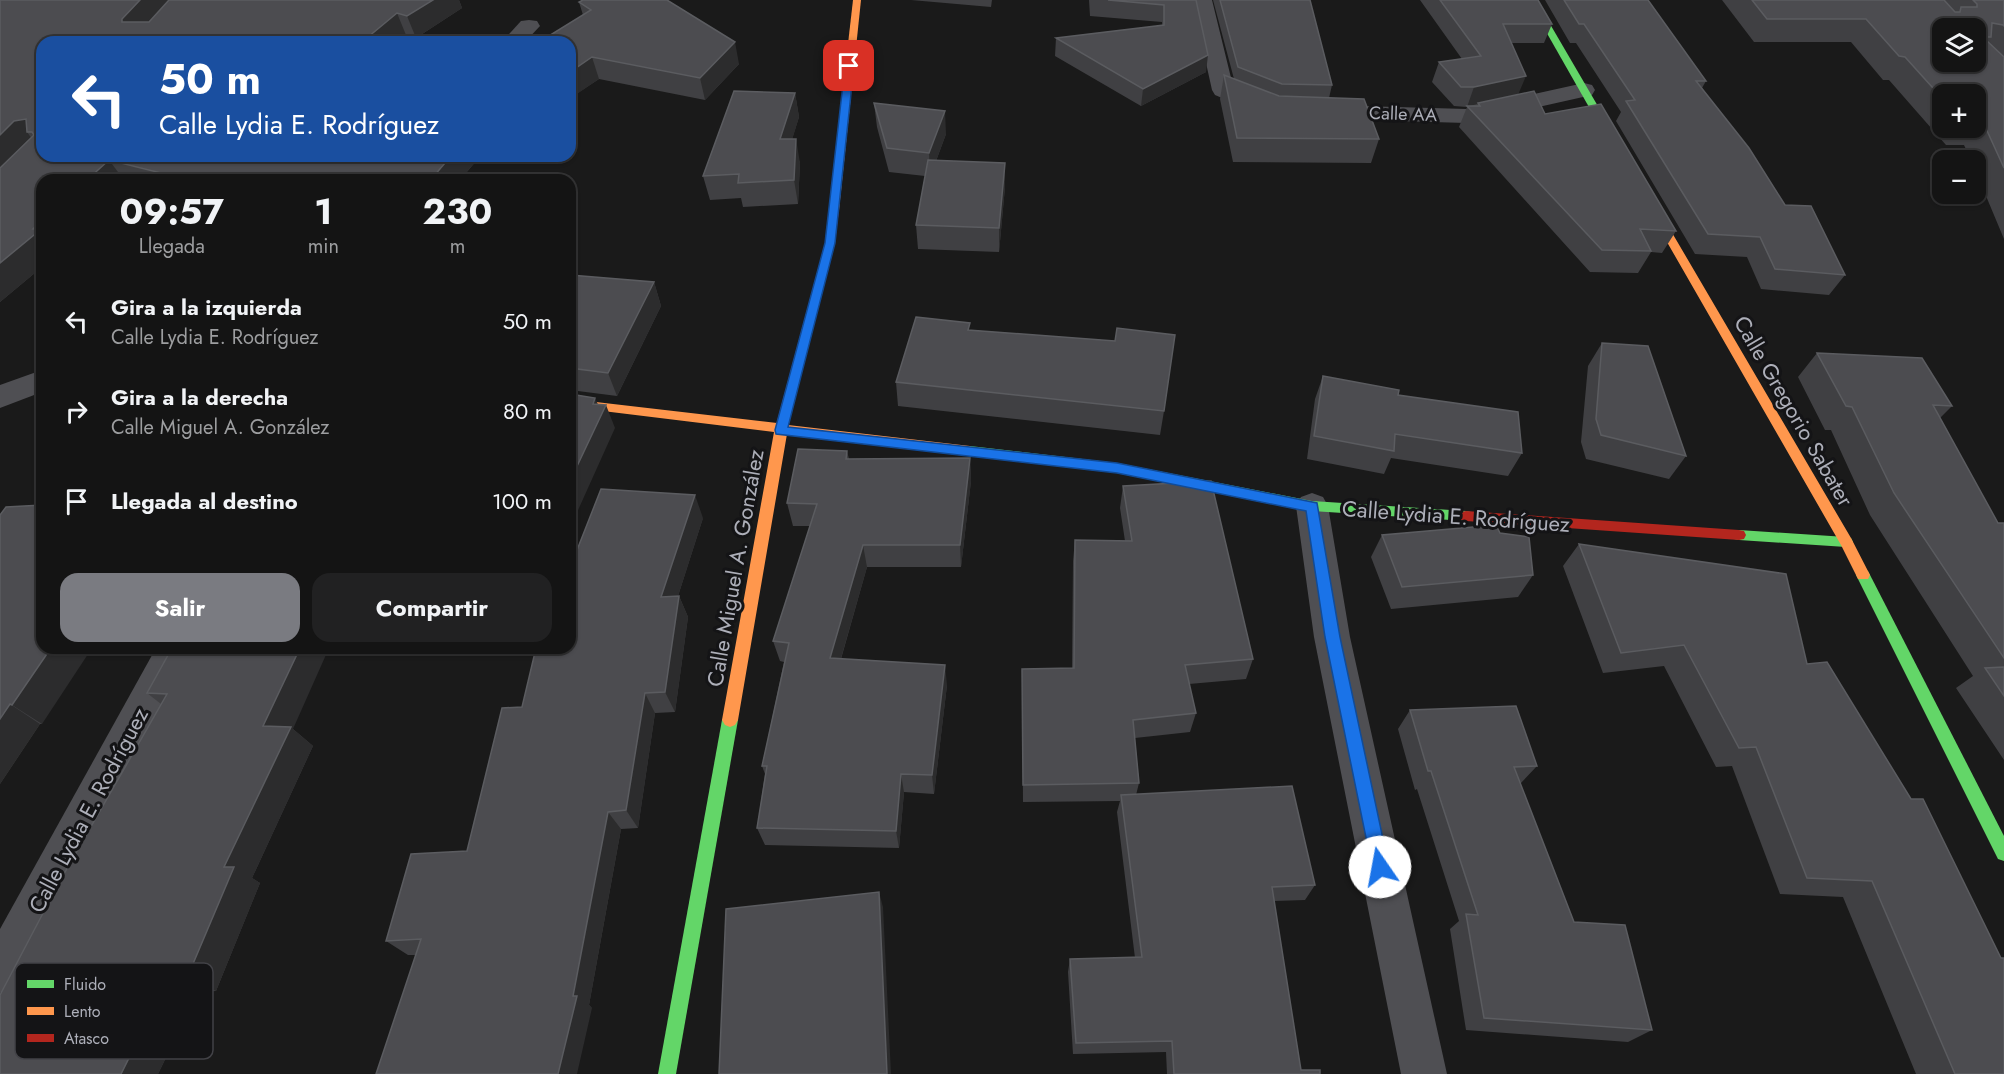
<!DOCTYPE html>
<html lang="es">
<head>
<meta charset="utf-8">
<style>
	body { margin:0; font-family:Jost,sans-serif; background:#212122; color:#f1f3f6; height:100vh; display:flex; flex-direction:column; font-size:22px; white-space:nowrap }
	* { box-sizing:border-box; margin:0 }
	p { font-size:20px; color:#9d9ea0 }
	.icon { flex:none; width:33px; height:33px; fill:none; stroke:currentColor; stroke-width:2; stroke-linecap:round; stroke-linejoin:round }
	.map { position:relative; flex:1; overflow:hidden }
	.drawer { position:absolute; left:36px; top:174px; width:540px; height:480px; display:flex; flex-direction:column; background:#141414; border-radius:18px; box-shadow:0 2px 4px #0004,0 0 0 2px #333334 }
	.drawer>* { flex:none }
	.banner { position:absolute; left:36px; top:36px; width:540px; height:126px; border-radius:18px; box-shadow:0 2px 4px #0004,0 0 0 2px #333334; background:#1a4fa0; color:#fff; overflow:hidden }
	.controls { position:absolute; left:1932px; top:18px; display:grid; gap:12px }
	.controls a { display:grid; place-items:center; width:54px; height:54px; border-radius:12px; background:#141414; box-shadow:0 2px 4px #0004,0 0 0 2px #333334; font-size:30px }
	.pin { position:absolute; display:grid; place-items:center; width:51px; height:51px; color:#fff; margin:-26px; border-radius:12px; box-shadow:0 3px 9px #0006 }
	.me { position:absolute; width:66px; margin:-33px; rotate:348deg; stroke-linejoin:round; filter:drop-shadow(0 0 4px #0008) }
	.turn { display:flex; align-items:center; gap:21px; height:126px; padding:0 24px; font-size:27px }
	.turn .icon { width:78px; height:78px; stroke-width:2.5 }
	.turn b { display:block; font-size:42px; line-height:51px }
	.eta { display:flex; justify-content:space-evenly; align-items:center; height:102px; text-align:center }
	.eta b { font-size:36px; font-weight:700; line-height:42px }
	.primary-button { display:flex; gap:12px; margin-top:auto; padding:12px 24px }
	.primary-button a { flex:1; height:69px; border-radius:18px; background:#7a7b81; color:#fff; font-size:24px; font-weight:700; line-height:69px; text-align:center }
	.primary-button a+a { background:#212122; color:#f1f3f6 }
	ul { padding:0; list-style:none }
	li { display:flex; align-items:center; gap:18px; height:90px; padding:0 24px }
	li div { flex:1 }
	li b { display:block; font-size:22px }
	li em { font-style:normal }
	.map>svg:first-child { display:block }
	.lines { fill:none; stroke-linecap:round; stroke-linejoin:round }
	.street { fill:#4f4f53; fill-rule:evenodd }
	.fast { fill:#63d668; fill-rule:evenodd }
	.slow { fill:#ff974d; fill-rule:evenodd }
	.jam { fill:#b3261e; fill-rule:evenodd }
	.wall { fill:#404043; fill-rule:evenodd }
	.shaded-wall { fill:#2c2c2d }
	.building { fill:#4c4c50; stroke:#5b5c60; stroke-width:1.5; fill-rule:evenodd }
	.route { fill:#1a73e8; stroke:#114b97; stroke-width:1.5 }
	.labels { text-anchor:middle; stroke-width:6; stroke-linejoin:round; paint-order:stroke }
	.far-street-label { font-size:18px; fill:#adafb9; stroke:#141416 }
	.street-label { font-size:22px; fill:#adafb9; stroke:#141416 }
	.key { fill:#141416; stroke:#424247; stroke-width:1.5 }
	.key-label { font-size:16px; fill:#adafb9 }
</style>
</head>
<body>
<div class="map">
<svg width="2004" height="1074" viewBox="0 0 2004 1074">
	<rect width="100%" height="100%" fill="#1a1a1a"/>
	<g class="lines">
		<g class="street">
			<path d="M1192,0h20l21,86 34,14 4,5 -4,5c-17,4 -36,-9 -52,-15l-3,-5z"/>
			<path d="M529,20l8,1 3,5 -15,16h-23l19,-21z"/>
			<path d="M1584,83l8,2 3,5 -3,5 -125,28 -142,-4 -8,-2 -4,-5 4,-5 8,-2 142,4z"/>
			<path d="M42,370v22l-42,16v-23z"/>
			<path d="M1312,493l11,4 5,9 22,131 97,437h-46l-87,-437 -18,-131 5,-9z"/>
			<path d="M156,648h37l-178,339 -15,6v-64z"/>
		</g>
		<g class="fast">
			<path d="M1528,0h8l84,144 -2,2 -8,-2z"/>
			<path d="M970,446l147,17 195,38 154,10 5,1 2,4 -2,4 -5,1 -154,-10 -195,-38 -147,-17 -6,-5z"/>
			<path d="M1739,530l107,7 5,1 2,4 -2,4 -5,1 -107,-7 -5,-1 -2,-4 2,-4z"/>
			<path d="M1863,569l5,2 136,265v25l-6,-2 -142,-284 2,-4z"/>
			<path d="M730,713l5,2 3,5 -62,354h-18l64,-354 3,-5z"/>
		</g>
		<g class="slow">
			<path d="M853,0h8l-22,210 -5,3 -5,-3z"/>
			<path d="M1649,199l5,3 197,336 19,37 -2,4h-10l-17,-34 -197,-343z"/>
			<path d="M570,399l207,24 5,-3 6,5 182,21 6,5 -6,5 -183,-22 -49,286 -3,5 -5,2 -5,-2 -3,-5 52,-288 -204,-25z"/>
		</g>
		<g class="jam">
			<path d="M834,207l5,3 -4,33 -47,182 -6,5 -6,-5 49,-182 4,-33z"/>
			<path d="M1466,511l273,19 5,1 2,4 -2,4 -5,1 -273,-19 -5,-1 -2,-4 2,-4z"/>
		</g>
	</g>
	<g class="wall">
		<path d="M0,0h459l3,8 -46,30 -10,-3 -364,121h445l-5,5 -5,-1 -17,20h-418v87l-42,35z"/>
		<path d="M911,0h81l-1,7z"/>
		<path d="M1089,0h107l10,72 -65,34 -86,-50 1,-18 106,-12v-4l-72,-6z"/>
		<path d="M1213,0h97l22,85 -3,13 50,41 -8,24 -138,-1 -13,-63 4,-24 10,4z"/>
		<path d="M1420,0h118l14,24 -8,19h-33l7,51 27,20 131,117 -14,22 -11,-1 -13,21 -48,-1 -131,-145 8,-20 -13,-1 -22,-24 7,-20 23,-3z"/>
		<path d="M1545,0h103l58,81 -4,7 83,117 60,70 -16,20 -68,-6 -14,-32 -52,-3 -79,-133 5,-9 -45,-69h-6z"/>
		<path d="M1722,0h282v239l-28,-67v-12h-5l-7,-15h-18l-57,-65h-6l-32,-38h-97zM1942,94h34v34h-34z"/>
		<path d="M579,2l160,62 -34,36 -106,-21 -29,19v-56l13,-27z"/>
		<path d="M795,93l4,24 -7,22 8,24 -2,41 -55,3 -2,-9 -31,2 -7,-24z"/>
		<path d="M874,103l72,31 -10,27 69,2v24l-6,65 -81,-3 -2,-24 9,-49 -36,-4 -12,-45z"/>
		<path d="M570,275l84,7 7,24 -44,90 -47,-6z"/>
		<path d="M970,330l145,11 49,70 -4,24 -262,-29 -2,-24z"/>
		<path d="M1602,343l84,113 -17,23 -83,-20 -5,-17 7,-76z"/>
		<path d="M1817,353l135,53 -12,12 58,105h6v237l-48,-72 17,-12 -103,-161 -39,-85h-6l-27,-53z"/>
		<path d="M1323,376l75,19 124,58 -14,23 -117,-18 -7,16 -77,-15 8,-60z"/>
		<path d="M847,451l2,8 121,-1 1,23 -10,86h-94l-26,92 106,26 -13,109 -30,-2 -5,56 -134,-3 -8,-17 8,-54 -3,-8 22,-104 -4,-1 -7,-20 37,-115h-17l-6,-23z"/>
		<path d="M1123,486l130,173 -7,20 -57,5 7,29 -6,19 -55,6 4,45 -3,12 179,90 -10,15 -31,1 27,169 19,4h-153l-1,-22 -93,2 -5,-82 2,-13 65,-1 -18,-146 3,-11 -97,1 -1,-133 50,-1 1,-107 2,-21 50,1 -5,-33z"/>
		<path d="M0,515l42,209h-2l-40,60z"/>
		<path d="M703,518l-25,78h1l9,21 -13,95 -20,1 -17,115 -17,1 -32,176 3,3 -176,-53h-8l-22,-14 81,-90z"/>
		<path d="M1500,533l33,42 -15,22 -127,12 -20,-52 11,-22z"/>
		<path d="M1579,544l228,120 197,410h-88l-73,-177 -63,-3 -48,-128 -16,1 -52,-101 -61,7 -40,-107z"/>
		<path d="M172,648l121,81 20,17 -61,132 8,5 -44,108 -18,1 -40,82h-158l161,-370 -14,-11z"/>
		<path d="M1410,710l127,56 -17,18 54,138 78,108 -24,12 -162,-12 -16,-101 9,-8 -42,-132 -2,1 -17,-61z"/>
	</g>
	<g class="shaded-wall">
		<path d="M140,0h34l-38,40 -14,-18v-3z"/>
		<path d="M433,0h26l3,8 -46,30 -9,-22z"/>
		<path d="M397,13l9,22 -8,7h-36z"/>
		<path d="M735,42l4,22 -34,36 -5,-22z"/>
		<path d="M1208,55l-2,17 -65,34 2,-17z"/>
		<path d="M592,57l7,22 -28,19 -1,-26z"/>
		<path d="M1526,76l-8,19 -40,8 -1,1 -10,3 7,-20z"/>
		<path d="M795,93l4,24 -14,46 -5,-24z"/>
		<path d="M945,111l1,23 -16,43 -1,-24z"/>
		<path d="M26,119l1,13 8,11 -35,32v-40l14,-14z"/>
		<path d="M796,139l4,24 -2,41 -4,-24z"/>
		<path d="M340,156h34l-22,24 -12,-21z"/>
		<path d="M451,156h24l2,4 -17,20h-33z"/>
		<path d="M479,156h8l-5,5z"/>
		<path d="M109,160l15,20h-37z"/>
		<path d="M1005,163v24l-6,65v-24z"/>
		<path d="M42,220v47l-42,35v-39z"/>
		<path d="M654,282l7,24 -44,90 -9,-23z"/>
		<path d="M595,398l7,15 4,-8 9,23 -45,100v-47l23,-77z"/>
		<path d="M970,458l1,23 -10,86 -1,-22z"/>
		<path d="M695,495l8,23 -32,100 -10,-21z"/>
		<path d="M863,545l4,22 -32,112 -5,-21z"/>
		<path d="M679,596l9,21 -13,95 -10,-20z"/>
		<path d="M51,648h41l-50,76 -30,-19z"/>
		<path d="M300,648h29l-36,81 20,17 -61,132 8,5 -44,108 -29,-13 37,-111 39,-141z"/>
		<path d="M945,665l2,20 -13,109 -2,-19z"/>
		<path d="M645,693l10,20 -17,115 -12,-18z"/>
		<path d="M10,704l30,20 -40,60v-65z"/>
		<path d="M901,774l3,18 -5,56 -3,-17z"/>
		<path d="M608,812l13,17 -32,176 3,3 -15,66h-19z"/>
		<path d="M879,892l4,15 8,167h-4z"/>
		<path d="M169,978l29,14 -40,82h-37z"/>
	</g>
	<g class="building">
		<path d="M0,0h140l-18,19v3h27l20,-22h264l-26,16 -10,-3 -35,29h-320v114h298v3h30l3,-3h78l-17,20 -7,4h-238l-80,-20 -22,20h-45v40l-9,9 7,1 -40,33v-95l34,-33 -2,-3h-5l-1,-13 -12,2 -14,14z"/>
		<path d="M583,0h84l68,42 -35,36 -108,-21 -22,15v-30h-31l52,-32 -12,-8z"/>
		<path d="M1108,0h88l12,55 -65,34 -87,-51 108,-13v-20z"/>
		<path d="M1220,0h90l22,85 -50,-1 -44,-17z"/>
		<path d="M1440,0h98l14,24h-49l23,52 -52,11h-13l-22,-25 42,-6z"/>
		<path d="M1564,0h84l58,81h-10l53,67 36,57 26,1 34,69 -70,-6 -15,-32 -52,-3 -82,-133 9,-1 -51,-76h-5z"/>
		<path d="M1752,0h192l11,12h5l1,-5h16v-3l-4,-4h31v26l-1,-1 -11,-2 -1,14h-5v3l18,17v111l-21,-46 -7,-1v-27h-34v4l-37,-41 -6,-1 -33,-37h-99zM1942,28h34v34h-34z"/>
		<path d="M1224,75l55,21 85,3 15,40 -142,-1z"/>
		<path d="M734,91l61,2 -15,46h16l-2,41 -56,3 1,-9 -36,2z"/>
		<path d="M1534,91l11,23 56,-10 75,127 -36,-2 11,22 -49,-1 -135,-144h13l-2,-3z"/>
		<path d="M874,103l71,8 -16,42 -42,-5z"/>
		<path d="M928,160l77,3 -6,65 -83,-3z"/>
		<path d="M570,275l84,7 -46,91 -38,-5z"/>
		<path d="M916,317l54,6 -2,7 147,11 2,-13 58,7 -11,76 -268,-29z"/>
		<path d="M1602,343l46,3 38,110 -85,-21 -5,-16z"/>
		<path d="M1817,353l105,5 30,48 -19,-1 65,118h6v135l-110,-165 -42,-86 -6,-1z"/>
		<path d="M1323,376l76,14 -1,5 120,17 4,41 -127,-19 -1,17 -80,-15z"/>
		<path d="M570,394l25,4 -2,6 13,1 -36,76z"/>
		<path d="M798,449l49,2 -1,8 124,-1 -10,87h-97l-33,113 115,7 -13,110 -31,-1 -5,57 -139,-3 10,-62h-5l27,-123 -16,-2 44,-137 -30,-1z"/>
		<path d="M1211,481l42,178 -68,6 11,48 -63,7 6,63 -116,2 -1,-116 52,-1 1,-128 57,1 -9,-55z"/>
		<path d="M601,489l94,6 -34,102 18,-1 -14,96 -20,1 -19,117 -18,2 -35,184h4l-19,78h-182l45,-135 -35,2 25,-87 56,-3 35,-143 20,-1 14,-59h34v-80z"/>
		<path d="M42,505v143h9l-39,57 -2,-1 -10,15v-204l6,-8z"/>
		<path d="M1496,525l4,8 29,4 4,38 -131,12 -20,-52z"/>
		<path d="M1579,544l207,30 21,90 20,-2 84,137h12l78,159h3v116h-49l-83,-193 -65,-3 -51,-131 -17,1 -55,-103 -63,8z"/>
		<path d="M172,648h128l-37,78 28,1 -67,140h10l-47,111h-18l-48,96h-121v-79l61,-116 106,-185 -20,-1z"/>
		<path d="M2004,667v29l-19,-28z"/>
		<path d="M1516,706l21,60 -23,1 60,155 51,3 27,105 -168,-12 -18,-104 12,1 -47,-144h-3l-18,-61z"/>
		<path d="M1292,786l23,99 -43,2 29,183h19v4h-146l-2,-33 -96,2 -6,-84 72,-2 -21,-162z"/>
		<path d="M879,892l8,182h-168l7,-165z"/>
	</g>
	<path class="route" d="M849,63l5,3 -19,177 -47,184 329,36 200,40 23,134 49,230 -3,6 -6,2 -5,-2 -3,-6 -47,-230 -19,-126 -189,-38 -341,-39 -1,-4 50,-187 20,-177z"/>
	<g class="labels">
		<g class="far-street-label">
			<text transform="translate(1403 114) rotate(2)" y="6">Calle AA</text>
		</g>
		<g class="street-label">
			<text transform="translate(1794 411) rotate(60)" y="8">Calle Gregorio Sabater</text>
			<text transform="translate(1456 516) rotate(4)" y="8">Calle Lydia E. Rodríguez</text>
			<text transform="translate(735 568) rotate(-80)" y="8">Calle Miguel A. González</text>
			<text transform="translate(88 810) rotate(-62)" y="8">Calle Lydia E. Rodríguez</text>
		</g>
	</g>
	<rect x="15" y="963" width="198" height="96" rx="9" class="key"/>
	<rect x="27" y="980" width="27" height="8" fill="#63d668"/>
	<rect x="27" y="1007" width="27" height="8" fill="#ff974d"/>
	<rect x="27" y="1034" width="27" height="8" fill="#b3261e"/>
	<g class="key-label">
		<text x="64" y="990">Fluido</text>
		<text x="64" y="1017">Lento</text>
		<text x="64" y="1044">Atasco</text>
	</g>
</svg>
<div class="controls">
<a><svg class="icon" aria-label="layers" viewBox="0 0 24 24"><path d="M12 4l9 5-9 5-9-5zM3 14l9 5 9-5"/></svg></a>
<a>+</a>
<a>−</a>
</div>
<div class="pin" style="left:849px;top:66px;background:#d93025"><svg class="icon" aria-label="arrive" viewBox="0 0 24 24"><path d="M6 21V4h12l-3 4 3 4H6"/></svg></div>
<svg class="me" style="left:1380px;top:867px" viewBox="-20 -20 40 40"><circle r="19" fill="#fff"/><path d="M0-13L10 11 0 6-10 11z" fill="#1a73e8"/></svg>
<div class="banner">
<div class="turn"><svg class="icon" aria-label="left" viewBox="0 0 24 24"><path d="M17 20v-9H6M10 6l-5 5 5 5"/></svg><div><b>50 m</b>Calle Lydia E. Rodríguez</div></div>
</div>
<section class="drawer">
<div class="eta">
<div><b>09:57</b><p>Llegada</p></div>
<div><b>1</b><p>min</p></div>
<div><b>230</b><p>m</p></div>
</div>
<ul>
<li><svg class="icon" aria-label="left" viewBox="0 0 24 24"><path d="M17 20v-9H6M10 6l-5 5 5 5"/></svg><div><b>Gira a la izquierda</b><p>Calle Lydia E. Rodríguez</p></div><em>50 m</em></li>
<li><svg class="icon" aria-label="right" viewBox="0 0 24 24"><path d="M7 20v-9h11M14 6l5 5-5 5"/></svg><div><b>Gira a la derecha</b><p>Calle Miguel A. González</p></div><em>80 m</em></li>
<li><svg class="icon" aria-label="arrive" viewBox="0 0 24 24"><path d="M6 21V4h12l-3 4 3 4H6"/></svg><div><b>Llegada al destino</b></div><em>100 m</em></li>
</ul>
<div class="primary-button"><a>Salir</a><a>Compartir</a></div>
</section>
</div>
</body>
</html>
